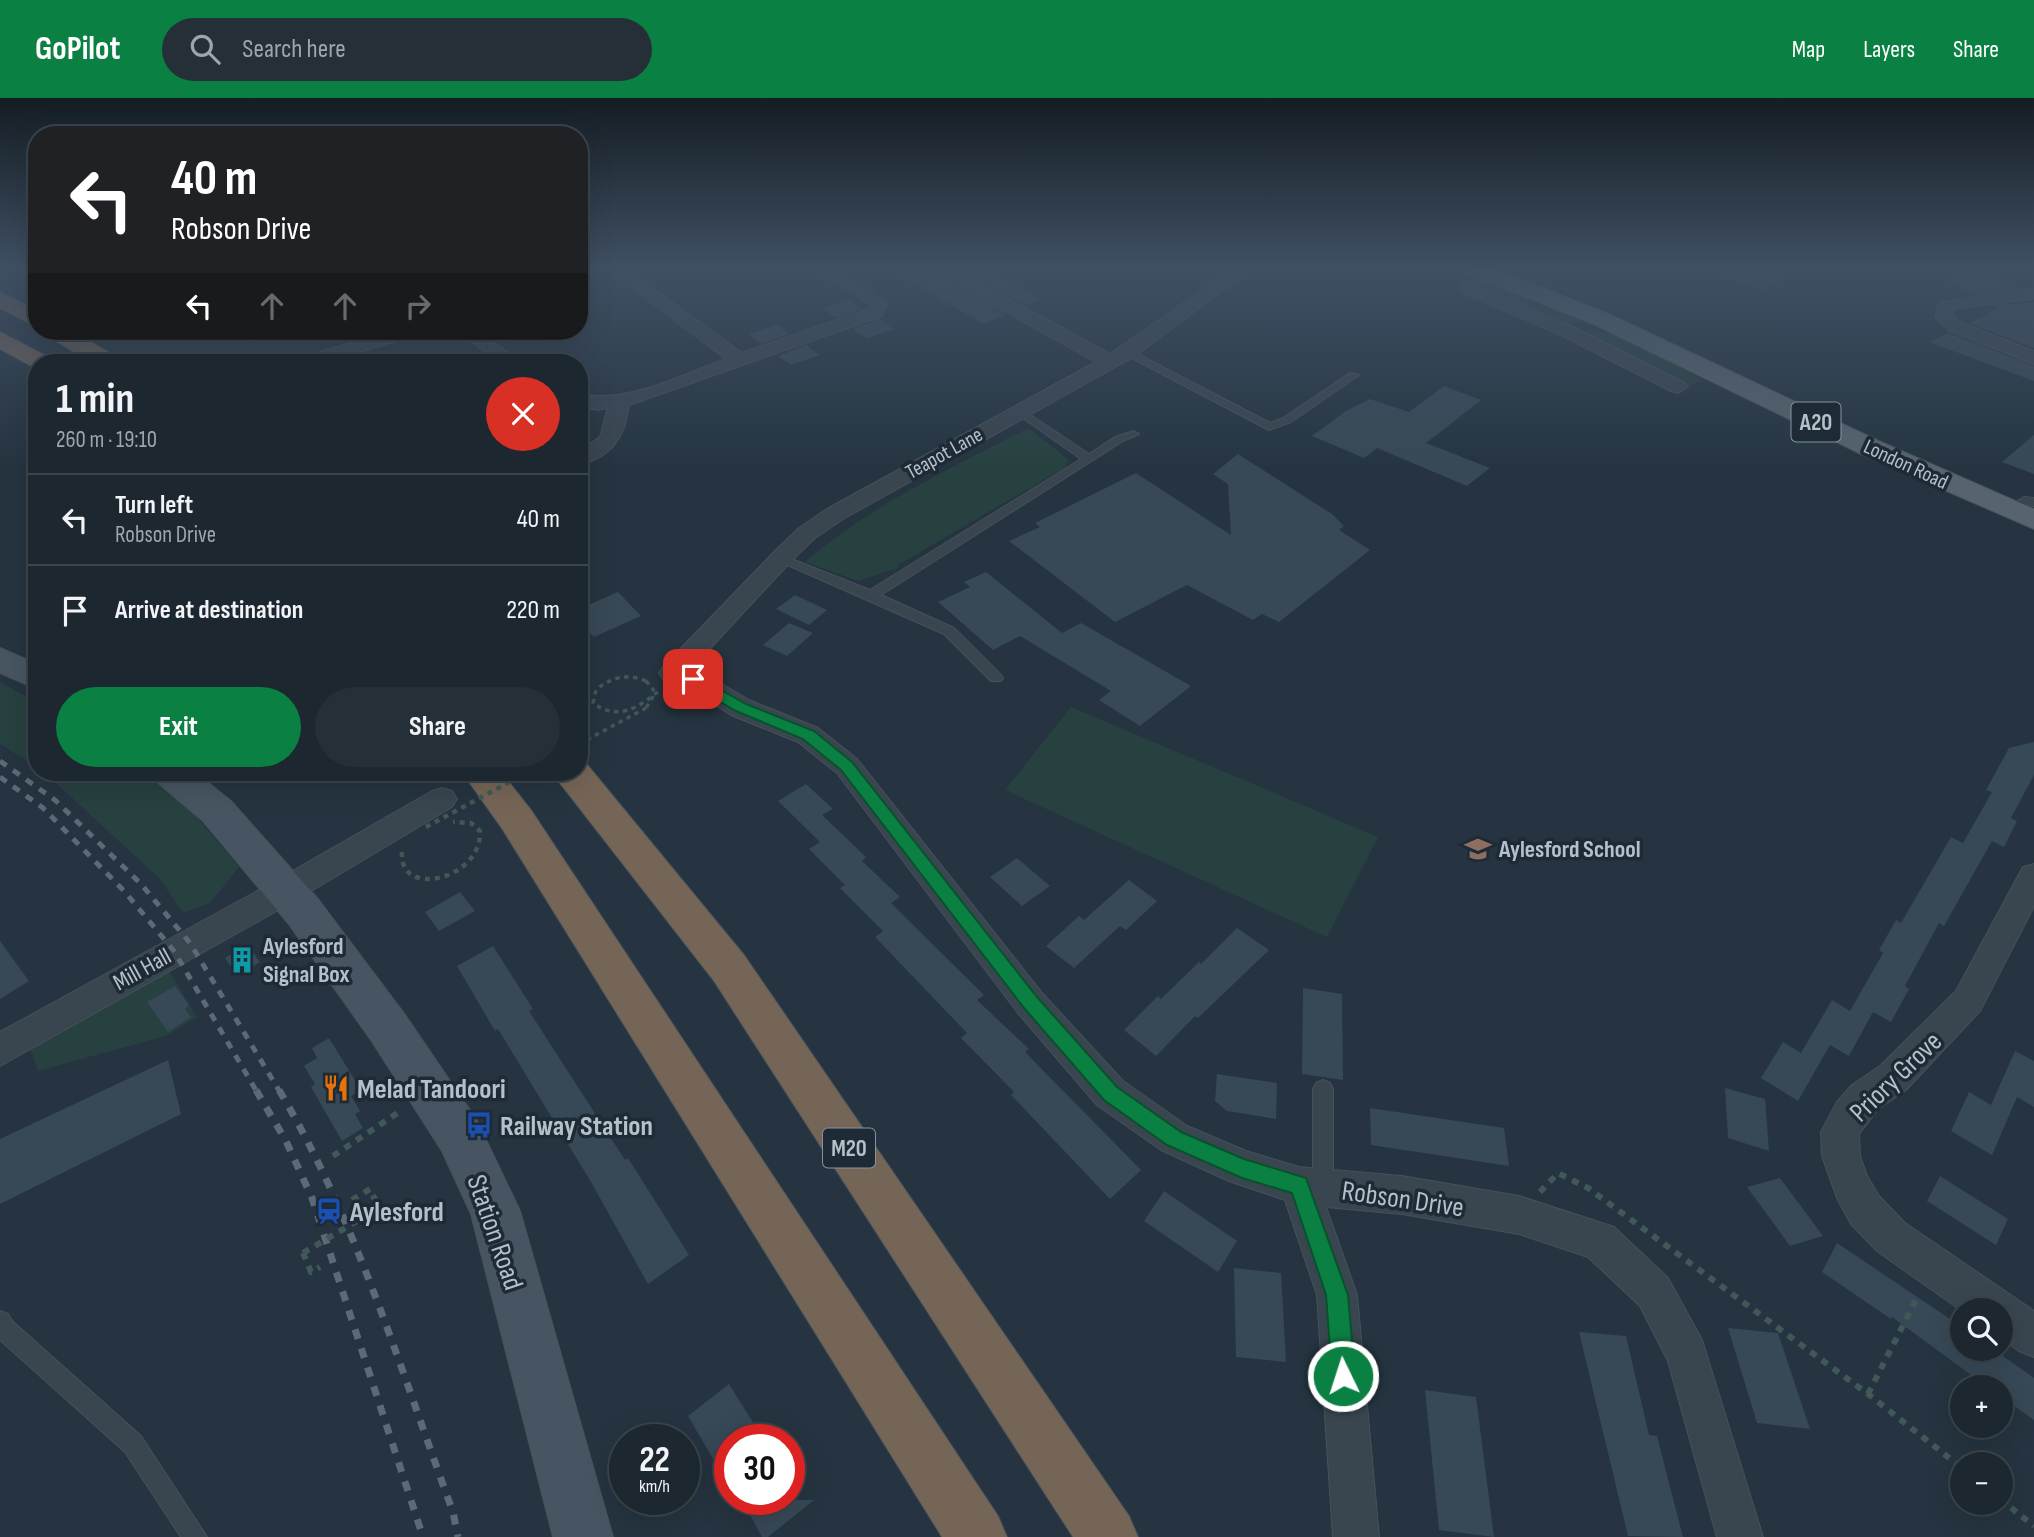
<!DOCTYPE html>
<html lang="en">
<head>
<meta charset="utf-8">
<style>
	body { margin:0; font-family:"Sofia Sans Condensed",sans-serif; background:#252f38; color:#f1f3f6; height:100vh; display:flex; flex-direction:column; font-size:26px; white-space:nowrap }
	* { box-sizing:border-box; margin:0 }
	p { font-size:23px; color:#a0a5ab }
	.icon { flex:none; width:38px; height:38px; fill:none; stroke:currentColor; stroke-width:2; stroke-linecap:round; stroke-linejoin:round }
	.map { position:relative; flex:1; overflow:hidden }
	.details { position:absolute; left:28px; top:256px; width:560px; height:427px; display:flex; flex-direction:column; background:#1c2730; border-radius:28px; box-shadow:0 7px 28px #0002,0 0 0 2px #3a444c }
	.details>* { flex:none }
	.top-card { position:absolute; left:28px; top:28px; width:560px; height:214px; border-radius:28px; box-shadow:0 7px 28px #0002,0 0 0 2px #3a444c; background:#202124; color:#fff; overflow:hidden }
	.tools { position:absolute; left:1950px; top:1200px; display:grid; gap:14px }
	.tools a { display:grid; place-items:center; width:63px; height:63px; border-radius:50%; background:#1c2730; box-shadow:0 7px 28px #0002,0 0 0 2px #3a444c; font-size:35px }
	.speed { position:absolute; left:609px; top:1326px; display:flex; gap:14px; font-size:35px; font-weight:700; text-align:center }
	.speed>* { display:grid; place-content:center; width:91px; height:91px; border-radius:50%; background:#1c2730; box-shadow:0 7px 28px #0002,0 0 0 2px #3a444c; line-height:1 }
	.speed small { font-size:18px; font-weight:400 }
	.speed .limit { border:10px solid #d22; background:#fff; color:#111 }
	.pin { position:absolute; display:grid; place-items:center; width:60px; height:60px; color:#fff; margin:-30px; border-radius:14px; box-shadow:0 4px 10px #0006 }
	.me { position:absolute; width:77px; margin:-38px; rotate:356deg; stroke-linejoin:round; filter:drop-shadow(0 0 5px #0008) }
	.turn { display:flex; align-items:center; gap:24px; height:147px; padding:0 28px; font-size:32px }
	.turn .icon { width:91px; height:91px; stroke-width:2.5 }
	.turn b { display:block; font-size:49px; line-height:60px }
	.lanes { display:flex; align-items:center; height:66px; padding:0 28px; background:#0003; justify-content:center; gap:35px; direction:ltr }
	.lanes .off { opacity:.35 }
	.round { display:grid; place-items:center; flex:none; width:74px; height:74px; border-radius:37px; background:#252f38 }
	.summary { display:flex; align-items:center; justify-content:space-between; height:119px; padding:0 28px }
	h1 { font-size:42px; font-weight:700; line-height:52px }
	.button { display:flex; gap:14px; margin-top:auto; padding:14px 28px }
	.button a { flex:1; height:80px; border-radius:42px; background:#0b8043; color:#fff; font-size:28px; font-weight:700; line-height:80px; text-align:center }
	.button a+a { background:#252f38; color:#f1f3f6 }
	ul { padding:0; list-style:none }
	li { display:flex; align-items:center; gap:21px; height:91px; padding:0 28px; border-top:2px solid #3a444c }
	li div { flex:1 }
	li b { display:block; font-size:26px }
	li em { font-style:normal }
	header { display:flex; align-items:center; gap:42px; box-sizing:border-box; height:98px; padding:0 35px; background:#0b8043; color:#fff }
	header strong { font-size:33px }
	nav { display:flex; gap:38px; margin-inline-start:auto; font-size:24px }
	.search { width:490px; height:63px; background:#252f38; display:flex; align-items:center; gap:18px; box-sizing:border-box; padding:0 24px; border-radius:38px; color:#a0a5ab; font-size:26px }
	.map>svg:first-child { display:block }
	.green { fill:#274140 }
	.building { fill:#374856 }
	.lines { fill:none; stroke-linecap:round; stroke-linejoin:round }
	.lane-casing { stroke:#45515c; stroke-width:2 }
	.street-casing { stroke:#45515c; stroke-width:2 }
	.secondary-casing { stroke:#45515c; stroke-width:2 }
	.primary-casing { stroke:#45515c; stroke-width:2 }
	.highway-casing { stroke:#44505a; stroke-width:2 }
	.path-far2 { stroke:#405857; stroke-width:3.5; stroke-dasharray:4.5 4.5; stroke-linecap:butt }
	.path-far1 { stroke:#405857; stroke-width:4.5; stroke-dasharray:5 5; stroke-linecap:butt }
	.path { stroke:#405857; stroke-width:6; stroke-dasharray:7 7; stroke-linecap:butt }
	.lane { fill:#39454f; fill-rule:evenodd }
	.street { fill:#39454f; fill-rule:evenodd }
	.secondary { fill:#475562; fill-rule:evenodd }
	.primary { fill:#57646f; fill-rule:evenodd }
	.highway { fill:#756556; fill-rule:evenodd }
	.rail-far1 { stroke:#5b6a76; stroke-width:5; stroke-dasharray:8 8; stroke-linecap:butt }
	.rail { stroke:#5b6a76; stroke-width:7; stroke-dasharray:10 10; stroke-linecap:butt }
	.path-bridge-far2 { stroke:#405857; stroke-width:3.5; stroke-dasharray:4.5 4.5; stroke-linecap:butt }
	.path-bridge-far1 { stroke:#405857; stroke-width:4.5; stroke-dasharray:5 5; stroke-linecap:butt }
	.path-bridge { stroke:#405857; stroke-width:6; stroke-dasharray:7 7; stroke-linecap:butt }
	.route { fill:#0b8043; stroke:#07532c; stroke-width:2 }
	.labels { text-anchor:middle; stroke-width:7; stroke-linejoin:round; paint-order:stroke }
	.far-street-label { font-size:21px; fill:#b5c0ca; stroke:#1e2a35 }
	.shield { fill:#1e2a35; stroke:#88939d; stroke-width:2 }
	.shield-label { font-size:23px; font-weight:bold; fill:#b5c0ca }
	.poi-label { font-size:24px; font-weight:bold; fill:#b5c0ca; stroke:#1e2a35; text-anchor:start }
	.street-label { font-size:24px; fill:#b5c0ca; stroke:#1e2a35 }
	.near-street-label { font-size:28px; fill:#b5c0ca; stroke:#1e2a35 }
	.near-poi-label { font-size:28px; font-weight:bold; fill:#b5c0ca; stroke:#1e2a35; text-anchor:start }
</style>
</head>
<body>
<header>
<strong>GoPilot</strong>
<div class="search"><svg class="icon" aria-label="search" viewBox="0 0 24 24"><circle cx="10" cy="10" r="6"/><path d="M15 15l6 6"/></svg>Search here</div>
<nav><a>Map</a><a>Layers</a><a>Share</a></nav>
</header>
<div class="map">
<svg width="2034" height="1439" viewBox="0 0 2034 1439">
	<rect width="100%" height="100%" fill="#253440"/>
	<g class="green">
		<path d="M1696,170h98l-29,22z"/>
		<path d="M1477,180l108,41 -15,8 -11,-2 -95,-43z"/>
		<path d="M1593,232l25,5 86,46 -19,6 -102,-55z"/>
		<path d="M1028,330l40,31 -1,7 -169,99v3l-40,13 -53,-19c65,-57 147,-94 223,-134z"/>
		<path d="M0,584l37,21v64l-37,-23z"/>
		<path d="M1071,609l307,130 -51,100 -322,-147z"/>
		<path d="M44,674h98l45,34 52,61 -29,36 -27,10 -23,-34z"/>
		<path d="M168,871l29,48 -31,19 -128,35 -8,-22z"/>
	</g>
	<g class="building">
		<path d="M885,170h44l4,6 73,41 -22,9 -63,-36 3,-1z"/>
		<path d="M957,170h21l64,31 -15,7z"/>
		<path d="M1992,177l23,14 -40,6 -27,-16z"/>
		<path d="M848,201l14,9 -26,10 -15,-10z"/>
		<path d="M2034,204v46l-65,-25 29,-15 -4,-2z"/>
		<path d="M880,221l14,10 -27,9 -14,-9z"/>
		<path d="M777,227l12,9 -28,10 -13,-10z"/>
		<path d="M1948,235l86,33v15l-105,-39z"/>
		<path d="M806,247l14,10 -29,10 -13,-9z"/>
		<path d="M1444,288l37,14 -55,43 64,25 -23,18 -90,-38 -13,10 -52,-22 34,-25 24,-12 39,13z"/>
		<path d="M2034,337v39l-32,-12z"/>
		<path d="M1238,356l94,60 12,12 -5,4 31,20 -91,72 -17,-8 -9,6 -66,-35 -72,37 -106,-81 31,-14 -5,-4 101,-50 95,62 -3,-51 -15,-10z"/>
		<path d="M986,474l76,61 19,-10 110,63 -51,40 -41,-26 12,-9 -91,-55 -27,14 -55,-48 32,-15 -6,-5z"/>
		<path d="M618,494l23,24 -47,21 -15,-16v-12z"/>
		<path d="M795,497l32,15 -18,15 -33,-16z"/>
		<path d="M789,525l24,10 -26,23 -24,-11z"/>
		<path d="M2034,644v33l-23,43 6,3 -13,26 -12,-6 -48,85 -5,-3 -34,63 4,3 -18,33 -18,-10 -24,44 -19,-11 -32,56 -37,-23 22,-36 18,11 31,-53 18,11 33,-58 -4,-3 17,-30 5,3 50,-86 12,6 29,-51 -6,-2 23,-42z"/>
		<path d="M806,686l27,25 -11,6 44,42 -4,4 38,36 -9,6 93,92 -7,5 52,49 -4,3 116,118 -31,29 -99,-104 3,-3 -53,-54 6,-5 -92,-96 8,-6 -43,-43 5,-3 -36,-36 11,-7 -42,-41z"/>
		<path d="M1017,760l33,28 -28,20 -32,-29z"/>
		<path d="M1129,782l28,21 -31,29 -6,-4 -46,42 -28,-22 33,-30 5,4z"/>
		<path d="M460,794l15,19 -36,20 -14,-19z"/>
		<path d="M1237,830l32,22 -71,68 -3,-2 -39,40 -32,-26 34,-34 3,3 38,-37 2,2z"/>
		<path d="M0,843l29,40 -29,18z"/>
		<path d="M247,847l13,17 -23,13 -12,-17z"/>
		<path d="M493,848l40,63 -4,2 96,149 3,-2 61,97 -41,29 -57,-102 -93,-153 -3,2 -38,-65z"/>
		<path d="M175,888l14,19 -4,4 6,8 -23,15 -21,-30z"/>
		<path d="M1303,890l39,6 1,86 -41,-6z"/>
		<path d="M329,940l32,52 -10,6 9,15 -5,3 8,14 -21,13 -31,-54 4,-3 -11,-18 13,-8 -5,-10z"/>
		<path d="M2015,953l19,10v46l-17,-10 -25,58 -41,-24 18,-39 22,13z"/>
		<path d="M168,962l13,54 -181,90v-65z"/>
		<path d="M1217,976l60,9 -1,36 -49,-8 -12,-10z"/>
		<path d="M1725,990l40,11 4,52 -41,-13z"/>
		<path d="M1370,1010l134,20 5,38 -138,-21z"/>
		<path d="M1940,1078l68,43 -12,26 -69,-44z"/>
		<path d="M1780,1080l43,58 -33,10 -43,-59z"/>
		<path d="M1164,1093l73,50 -19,31 -74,-51z"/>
		<path d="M1837,1145l125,84v22h31l41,29v42l-34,-24v-8h-11l-97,-71 -1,2 -69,-47z"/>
		<path d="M1234,1170l47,5 5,89 -50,-5z"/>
		<path d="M1728,1230l50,5 32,96 -53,-6z"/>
		<path d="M1579,1234l47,4 23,99 8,1 26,101 -55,-1z"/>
		<path d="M729,1286l35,56h-34v48l-42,-72z"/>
		<path d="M1425,1292l51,7 18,140 -55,-7z"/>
		<path d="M742,1402h72l-46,37h-6z"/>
	</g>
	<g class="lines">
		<g class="lane-casing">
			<g id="lane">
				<path d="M1128,251l142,74 13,-5 67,-45 9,2 -68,47 -22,8 -145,-76 -1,-2z"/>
				<path d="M1020,310l69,46 26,-17 19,-6 5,3 -16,7 -242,154 73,33 47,47 2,3 -2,3h-10l-47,-47 -170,-75 2,-3h8l86,34 211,-131 -65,-46 -1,-2z"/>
				<path d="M2024,399l10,1v8l-8,-1 -18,9 -6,-4z"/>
				<path d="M1323,982l7,3 3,6v99l-3,7 -7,3 -7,-3 -3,-7v-99l3,-6z"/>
				<path d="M0,1213l8,3 4,7 129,115 66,101h-26l-56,-85 -125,-112z"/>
			</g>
		</g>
		<g class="street-casing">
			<g id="street">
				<path d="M606,170h19l117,85 126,-44 2,-4 -58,-37h20l56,35 -6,13 -253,89c-4,32 -17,52 -50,60v-14l21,-14 8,-29 -10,2 -19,-4v-12c49,10 102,-19 147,-35z"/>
				<path d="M932,170h20l158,86 124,-86h19l-118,88 -292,163 -28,19 -21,20 -105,113 13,2 49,28 67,27 39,31 185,234 81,88 64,45 59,25 53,16 103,9 117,20 95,31 54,51 34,62 61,197h-46l-49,-176 -28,-55 -52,-49 -69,-23 -117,-20 -76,-7 31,88 22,242h-46l-16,-242 -32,-95 -56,-19 -68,-31 -64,-45 -79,-92 -181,-240 -39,-31 -67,-27 -47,-30 -4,-5 -8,2 -9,-3 -4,-6 4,-6 115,-119 21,-20 28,-19 269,-147 -162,-90z"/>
				<path d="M1468,185l107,45 110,55 3,4 -10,6 -7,-2 -108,-55 -101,-44 -3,-4 3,-4z"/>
				<path d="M2034,191v10l-76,9 -4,1 -1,7 9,7 72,28v13l-84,-33 -15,-14 5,-15z"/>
				<path d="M391,233h28l-3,4 -90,27h-29l3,-4z"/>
				<path d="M456,233h21l45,31h-22z"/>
				<path d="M442,690l10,3 5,8 -5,8 -156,93 -296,166v-34l274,-150 158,-91z"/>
				<path d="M2034,766v42l-54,105 -74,79 -28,19 -19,25 1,22 7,20 12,20 26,27 129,88v46l-15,-6 -19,-14v-26h-38l-85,-60 -26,-27 -14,-26 -15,-42 -1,-24 16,-30 15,-17 28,-19 76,-75 67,-124z"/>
			</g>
		</g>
		<g class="secondary-casing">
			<g id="secondary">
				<path d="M0,550l37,16v25l-37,-16z"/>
				<path d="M152,674h43l36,29 87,98 85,113 73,107 44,92 93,326h-60l-82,-323 -29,-63 -71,-111 -83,-117 -85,-102 -46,-39z"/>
			</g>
		</g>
		<g class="primary-casing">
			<path id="primary" d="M1462,170h30l117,46 270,127 155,68v20l-175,-76 -266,-129 -128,-51z"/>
		</g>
		<g class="highway-casing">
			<g id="highway">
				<path d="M0,194l37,18v17l-37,-19z"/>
				<path d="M43,233h29l45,26 3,5h-29l-44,-26z"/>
				<path d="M0,234l48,25 3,5h-14v7l-37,-20z"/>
				<path d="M579,663l6,1 159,193 385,561 9,21h-65l-359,-556 -155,-199 -5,-10h25z"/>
				<path d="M462,674h39l30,38 467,706 9,21h-65l-439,-707z"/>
			</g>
		</g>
		<g class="path-far2">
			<path d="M646,583c-19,-8 -35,-4 -50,9l-3,13c25,18 45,5 66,-12"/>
			<path d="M579,646l67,-36"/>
		</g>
		<path class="path-far1" d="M402,754c-4,47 80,28 78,-21l-9,-8 -18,-1"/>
		<g class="path">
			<path d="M333,1058l69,-46"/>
			<path d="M1540,1094l18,-19 30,15 280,206 94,74"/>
			<path d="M352,1102l18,-11 9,19"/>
			<path d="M303,1155l8,19 9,-5"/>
			<path d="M1868,1296l51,-100"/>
			<path d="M2000,1401l34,27"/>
		</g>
		<use href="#lane" class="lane"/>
		<use href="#street" class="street"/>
		<use href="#secondary" class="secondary"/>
		<use href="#primary" class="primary"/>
		<use href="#highway" class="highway"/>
		<g class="rail-far1">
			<path d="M0,663l55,39 86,84 49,59 90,149"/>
			<path d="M0,679l43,31 82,84 49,59 83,141"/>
		</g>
		<g class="rail">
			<path d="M256,992l30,51 26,57 111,339"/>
			<path d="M279,992c77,129 122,281 174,422l5,25"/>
		</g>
		<path class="path-bridge-far2" d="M646,583l7,8 1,6 -8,13"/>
		<path class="path-bridge-far1" d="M426,729l102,-55"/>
		<path class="path-bridge" d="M303,1155l76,-45"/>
	</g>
	<linearGradient id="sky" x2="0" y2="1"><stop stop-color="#141d23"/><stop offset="0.46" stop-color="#405064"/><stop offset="1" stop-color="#405064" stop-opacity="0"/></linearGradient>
	<rect width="2034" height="371" fill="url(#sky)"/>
	<path class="route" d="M693,576l53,30 68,27 38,31 185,235 80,90 64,45 63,27 62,19 42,117 7,81 -4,8 -8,3 -8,-3 -3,-8 -6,-81 -34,-102 -50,-15 -75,-33 -63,-45 -80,-92 -183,-238 -38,-31 -67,-28 -48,-28v-7z"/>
	<defs>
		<g id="school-bare" transform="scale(2.1)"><path d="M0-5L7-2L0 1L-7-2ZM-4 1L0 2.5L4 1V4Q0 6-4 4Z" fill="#8d6e63" stroke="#1e2a35" stroke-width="2.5" paint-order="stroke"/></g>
		<g id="building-bare" transform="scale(2.1)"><path d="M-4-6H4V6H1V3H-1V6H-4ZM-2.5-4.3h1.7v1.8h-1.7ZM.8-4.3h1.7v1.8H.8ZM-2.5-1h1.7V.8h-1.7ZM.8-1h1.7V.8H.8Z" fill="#0f9aa8" stroke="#1e2a35" stroke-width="2.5" paint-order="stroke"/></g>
		<g id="restaurant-bare" transform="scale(2.1)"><path d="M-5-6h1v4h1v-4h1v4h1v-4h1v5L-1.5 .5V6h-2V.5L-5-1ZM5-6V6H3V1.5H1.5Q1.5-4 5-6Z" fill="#e8710a" stroke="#1e2a35" stroke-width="2.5" paint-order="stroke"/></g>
		<g id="bus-bare" transform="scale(2.1)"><path d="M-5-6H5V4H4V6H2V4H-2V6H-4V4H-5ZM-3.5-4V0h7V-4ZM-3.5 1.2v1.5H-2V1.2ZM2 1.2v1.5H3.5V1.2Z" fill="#1a4fb4" stroke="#1e2a35" stroke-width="2.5" paint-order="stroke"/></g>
		<g id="station-bare" transform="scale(2.1)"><path d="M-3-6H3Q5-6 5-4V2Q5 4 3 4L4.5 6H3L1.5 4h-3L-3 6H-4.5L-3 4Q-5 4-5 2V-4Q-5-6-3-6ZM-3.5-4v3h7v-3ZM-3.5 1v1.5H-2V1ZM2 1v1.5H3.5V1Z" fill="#1a4fb4" stroke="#1e2a35" stroke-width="2.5" paint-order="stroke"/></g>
	</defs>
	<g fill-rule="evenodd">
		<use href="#school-bare" x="1478" y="751"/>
		<use href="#building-bare" x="242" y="862"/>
		<use href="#restaurant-bare" x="336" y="990"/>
		<use href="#bus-bare" x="479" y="1027"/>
		<use href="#station-bare" x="329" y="1113"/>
	</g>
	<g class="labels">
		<g class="far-street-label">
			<text transform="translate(944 355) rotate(-29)" y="7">Teapot Lane</text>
			<text transform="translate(1906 366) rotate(25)" y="7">London Road</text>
		</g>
		<g class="shield">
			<rect x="1791.5" y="304.5" width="49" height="39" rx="5"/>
			<rect x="823" y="1030.5" width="52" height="39" rx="5"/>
		</g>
		<g class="shield-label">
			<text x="1816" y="332">A20</text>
			<text x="849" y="1058">M20</text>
		</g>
		<g class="poi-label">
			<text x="1499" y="759">Aylesford School</text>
			<text x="263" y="856">Aylesford<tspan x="263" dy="28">Signal Box</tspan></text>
		</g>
		<g class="street-label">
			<text transform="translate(142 871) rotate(-29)" y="8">Mill Hall</text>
		</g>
		<g class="near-street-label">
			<text transform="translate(1895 978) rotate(-44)" y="10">Priory Grove</text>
			<text transform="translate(1403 1100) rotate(8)" y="10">Robson Drive</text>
			<text transform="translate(496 1134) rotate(71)" y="10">Station Road</text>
		</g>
		<g class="near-poi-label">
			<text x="357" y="1000">Melad Tandoori</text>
			<text x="500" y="1037">Railway Station</text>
			<text x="350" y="1123">Aylesford</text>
		</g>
	</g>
</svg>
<div class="tools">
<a><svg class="icon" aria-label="search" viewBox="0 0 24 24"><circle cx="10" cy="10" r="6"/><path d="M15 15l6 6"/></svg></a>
<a>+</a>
<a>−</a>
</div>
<div class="speed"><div>22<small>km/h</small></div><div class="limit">30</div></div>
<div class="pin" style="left:693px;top:581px;background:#d93025"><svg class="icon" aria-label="arrive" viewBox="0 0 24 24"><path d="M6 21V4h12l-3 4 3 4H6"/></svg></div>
<svg class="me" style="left:1343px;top:1278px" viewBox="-20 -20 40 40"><circle r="17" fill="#0b8043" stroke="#fff" stroke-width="3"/><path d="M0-11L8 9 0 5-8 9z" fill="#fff"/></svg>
<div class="top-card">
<div class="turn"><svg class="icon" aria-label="left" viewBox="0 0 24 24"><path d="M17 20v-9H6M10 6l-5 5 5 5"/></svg><div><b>40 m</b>Robson Drive</div></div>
<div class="lanes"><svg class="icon" aria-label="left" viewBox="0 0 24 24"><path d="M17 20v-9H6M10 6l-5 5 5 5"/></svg><svg class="icon off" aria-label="ahead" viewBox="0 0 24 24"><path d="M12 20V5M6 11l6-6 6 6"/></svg><svg class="icon off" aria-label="ahead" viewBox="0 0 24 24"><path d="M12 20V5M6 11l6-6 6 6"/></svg><svg class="icon off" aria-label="right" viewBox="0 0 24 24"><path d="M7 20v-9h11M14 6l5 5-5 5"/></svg></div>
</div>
<section class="details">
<div class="summary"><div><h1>1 min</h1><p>260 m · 19:10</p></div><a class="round" style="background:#d93025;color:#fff"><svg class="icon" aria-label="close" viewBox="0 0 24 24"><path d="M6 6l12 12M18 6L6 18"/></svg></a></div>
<ul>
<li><svg class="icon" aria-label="left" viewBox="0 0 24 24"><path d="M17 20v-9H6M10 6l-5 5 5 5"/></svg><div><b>Turn left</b><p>Robson Drive</p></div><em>40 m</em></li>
<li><svg class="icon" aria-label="arrive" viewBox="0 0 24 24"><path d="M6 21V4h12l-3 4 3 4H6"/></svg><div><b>Arrive at destination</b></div><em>220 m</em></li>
</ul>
<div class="button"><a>Exit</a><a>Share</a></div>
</section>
</div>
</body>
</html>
